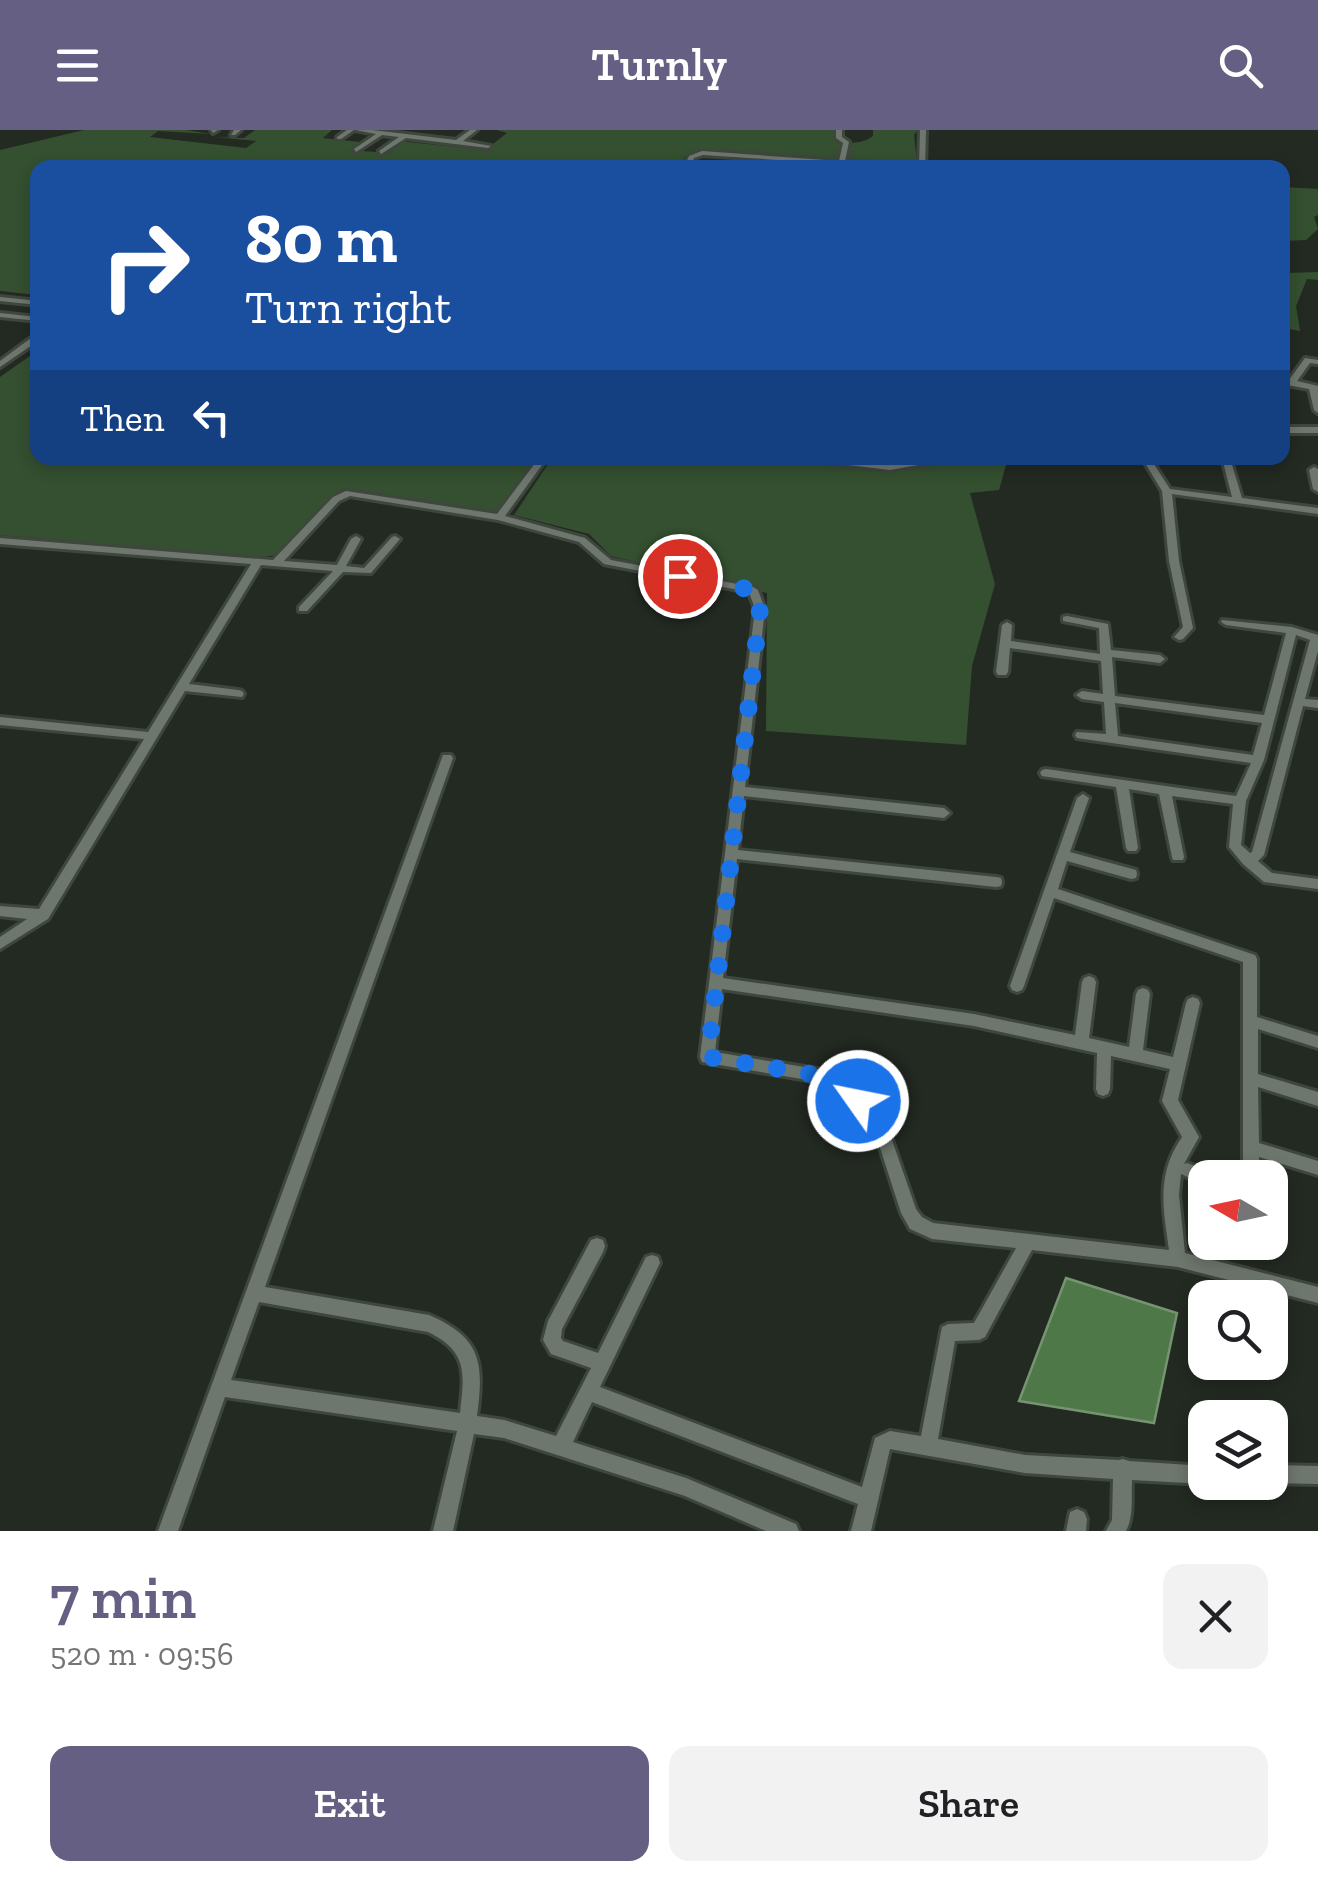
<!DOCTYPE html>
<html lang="en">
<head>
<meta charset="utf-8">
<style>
	body { margin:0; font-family:"Zilla Slab",serif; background:#f2f2f2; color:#202124; height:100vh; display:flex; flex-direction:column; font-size:38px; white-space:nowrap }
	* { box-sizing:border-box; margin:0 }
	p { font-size:32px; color:#757577 }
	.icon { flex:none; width:55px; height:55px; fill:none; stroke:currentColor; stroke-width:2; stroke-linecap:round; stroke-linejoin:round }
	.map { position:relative; height:1401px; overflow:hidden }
	.side { display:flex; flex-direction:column; background:#fff; flex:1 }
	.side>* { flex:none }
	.banner { position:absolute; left:30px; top:30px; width:1260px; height:305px; border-radius:20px; box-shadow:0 5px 15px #0003; background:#1a4fa0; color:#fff; overflow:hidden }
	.needle { width:65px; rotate:279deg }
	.tools { position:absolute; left:1188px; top:1030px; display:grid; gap:20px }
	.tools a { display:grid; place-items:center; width:100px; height:100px; border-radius:20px; background:#fff; box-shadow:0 5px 15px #0003; font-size:50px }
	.pin { position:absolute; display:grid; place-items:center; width:85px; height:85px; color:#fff; margin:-42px; border:5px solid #fff; border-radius:50%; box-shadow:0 2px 10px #0007 }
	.me { position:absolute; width:110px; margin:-55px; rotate:303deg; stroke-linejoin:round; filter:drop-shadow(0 0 8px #0008) }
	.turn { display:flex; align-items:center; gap:35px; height:210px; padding:0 50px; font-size:45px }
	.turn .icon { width:130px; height:130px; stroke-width:2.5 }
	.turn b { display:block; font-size:70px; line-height:85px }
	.then { display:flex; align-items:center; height:95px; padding:0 50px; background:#0003; gap:20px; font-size:38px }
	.round { display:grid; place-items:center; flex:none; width:105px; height:105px; border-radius:20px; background:#f2f2f2 }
	.summary { display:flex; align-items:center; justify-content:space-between; height:170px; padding:0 50px }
	h1 { font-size:60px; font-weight:600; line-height:75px; color:#645f83 }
	.cta { display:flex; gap:20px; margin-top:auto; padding:20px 50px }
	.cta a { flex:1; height:115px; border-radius:20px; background:#645f83; color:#fff; font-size:40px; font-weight:600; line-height:115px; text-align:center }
	.cta a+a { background:#f2f2f2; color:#202124 }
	header { display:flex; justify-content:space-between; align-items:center; height:130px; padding:0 50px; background:#645f83; color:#fff; font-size:45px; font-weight:600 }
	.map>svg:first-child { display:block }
	.green { fill:#345030 }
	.water { fill:#4e7848; stroke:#769471; stroke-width:2.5 }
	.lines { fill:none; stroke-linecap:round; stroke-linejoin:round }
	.minor-casing { stroke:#3f463e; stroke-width:6 }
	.minor { fill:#6e776d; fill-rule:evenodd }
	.route { stroke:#1a73e8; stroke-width:18; stroke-dasharray:0 32.4 }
</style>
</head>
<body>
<header><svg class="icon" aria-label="menu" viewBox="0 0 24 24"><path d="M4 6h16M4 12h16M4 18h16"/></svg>Turnly<svg class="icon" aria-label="search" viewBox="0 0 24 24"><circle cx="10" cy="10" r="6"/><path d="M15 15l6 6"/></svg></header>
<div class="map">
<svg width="1318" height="1401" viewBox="0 0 1318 1401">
	<rect width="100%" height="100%" fill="#232a22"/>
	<g class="green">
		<path d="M84,0h102l25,4 -53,-3 -8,6 96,11 10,-7 -41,-4 29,1 11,-8h77l-9,8 37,4 -9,8 38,3 10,-12 86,9 22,-17 -10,-3h338l-1,8c13,7 28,6 39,-2v-6h45l-4,5 3,27 -7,2 -215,-13 -10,5 -3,12h-644l-1,127 -37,-4v-141z"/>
		<path d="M1283,57l35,2v26l-4,2 4,12 -12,11 -23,1z"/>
		<path d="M1318,142v8l-11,-1 -11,27 4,25 -17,-3v-55z"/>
		<path d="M37,221l1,107h498l-41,55 -148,-24 -10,4 -61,62 -19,3 -257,-23v-158z"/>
		<path d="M552,328h248l83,14 82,-14h43l-9,32 -29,3 25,91 -23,82 -6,79 -200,-14 1,-138 -156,-37 -22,-22 -75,-19z"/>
	</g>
	<path class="water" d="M1066,1148l111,35 -23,110 -135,-22z"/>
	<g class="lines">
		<g class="minor-casing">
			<g id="minor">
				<path d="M211,0h7l-5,3z"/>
				<path d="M234,0h7l-6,5h-4z"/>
				<path d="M347,0h7l-13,9h-4v-2z"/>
				<path d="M355,0h17l84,10 14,-10h7l-14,11 28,5 -3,2 -82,-10 -25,16 -2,-3 20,-14 -17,-2 -26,17 -2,-3 22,-15z"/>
				<path d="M836,0h6v7l7,5 -4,19 74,5 1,-36h6l-1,38 -80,-3 -1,3h-6l1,-4 -136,-9 -9,3 -4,10h-6l5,-12 13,-5 137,10 4,-18 -7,-5z"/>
				<path d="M0,167l38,4v4l-38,-4z"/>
				<path d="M0,183l37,4 1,4 -38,-4z"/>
				<path d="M35,205h3v6l-38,26v-6z"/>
				<path d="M1305,228l13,2v4l-8,-1 -13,18 21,5v27l-4,-3 -5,-21 -27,-5v-5l7,1z"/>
				<rect x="1282" y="297" width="36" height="6"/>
				<path d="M539,328h8l-42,58 80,22 26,22 142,27 5,3 7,19 -20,178 199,21 6,5 -6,5 -200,-22 -6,54 258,27 5,1 1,4 -1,4 -5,1 -259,-28 -14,119 251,36 101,21 7,-53 2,-4 5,-2 5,2 2,4 -7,56 40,9 7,-53 2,-4 5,-2 5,2 2,4 -7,56 30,7 13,-54 2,-4 5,-2 5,2 2,4 -22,97 21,37 -15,27 3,-1 26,10 2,5h-10v7l-24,-11 -2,21 6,58 133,34v16l-140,-36 -146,-17 -47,87 -6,3 -24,1 -17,98 87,16 94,5 4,-1 6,2 76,5v16h4l-4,2 -73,-4c-1,17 2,36 -6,51h-20l6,-11 1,-41 -88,-6 -135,-24 -19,82h-20l7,-27 -266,-102 -19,40 113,36 110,46 3,7h-33l-81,-35 -181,-58 -30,-4 -21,97h-20l24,-100 -232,-34 -47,134h-20l285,-776h8l2,3 -188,529 164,28c53,23 55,48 48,101l27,4 52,16 35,-68 -40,-14 -8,-14 5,-19 43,-81 6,-2 6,2 2,6 -2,6 -41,77 -1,9 2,3 35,12 48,-96 6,-2 6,2 2,6 -60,124 262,100 13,-49 15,-7 31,5 21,-109 6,-3 26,-1 42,-75 -84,-9 -22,-10 -9,-16 -27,-84 -49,-46 -123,-21 -2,-5 55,-448 -6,-17 -145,-28 -25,-22 -81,-22 -148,-24 -11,5 -55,60 53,4 14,-26 5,-3 5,3 -15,27 18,2 28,-31 3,-1 5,3 -29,34 -28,-1 -36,39h-8v-4l34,-36 -72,-6 -72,119 49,6 4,1 2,3 -2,3 -57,-6 -137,228 -48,30v-12l27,-18 -27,-3v-10l39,3 105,-170 -144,-14v-8l148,15 103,-168 -251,-20v-6l273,22 60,-63 13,-6 151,23zM722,859l252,37 123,27 -1,36 2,5 5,2 5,-2 2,-5 1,-33 59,13 -8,32 20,36c-26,38 -19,70 -13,113l-236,-27 -11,-6 -6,-8 -31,-89 -51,-48 -119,-20zM259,1172l169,30c41,20 36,42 32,81l-229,-33z"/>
				<path d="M810,328c26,-2 53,7 80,6 19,0 37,-7 55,-6l-4,3 -51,9 -76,-9z"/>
				<path d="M1142,328h8l20,31 62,8 -10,-39h8l12,40 76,10v6l-146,-20 7,67 14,67 -10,11 -4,1 -5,-3 9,-10 -14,-66 -7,-70z"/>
				<path d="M1314,337l4,2v23l-5,-3 -4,-19z"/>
				<path d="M1067,486l41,8 3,26 49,5 5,4 -5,4 -48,-6 3,39 149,19 22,-82 -60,-8 -5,-3 1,-2 70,7 26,8v16l-13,48 13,1v8l-15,-2 -39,149 -6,6 14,12 46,6v10l-54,-7 -21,-18 -14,-17 4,-43 -61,-8 12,61 -1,3h-10l-1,-3 -13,-63 -30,-5 9,59 -2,3h-8l-2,-3 -10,-61 -74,-11 -2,-3 2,-3 4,-1 190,27 15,-33 -174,-25 -2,-3 2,-3 29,2 -2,-32 -22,-3 -6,-4 6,-4 21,3 -2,-33 -91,-13 -2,24 -2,3h-8l-2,-3 6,-47 5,-3 5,3 -1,16 89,13 -1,-26 -36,-7v-4zM1296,505l14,5 -58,212 -2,1 -9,-8 5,-44 18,-41zM1115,573l147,20 -9,32 -135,-19z"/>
				<path d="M1083,664l6,4 -19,54 66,18 1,4 -1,4 -5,1 -64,-18 -9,28 197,66 2,4v58l61,19v12l-60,-19v45l60,18v14l-60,-19 1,56 59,18v14l-59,-18v21h-16v-216l-189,-64 -30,88 -2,4 -5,2 -5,-2 -2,-4 67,-188z"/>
				<path d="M1270,1335l48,1v18l-48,-1 -2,-1h2z"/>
				<path d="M1077,1379l7,3 3,7 -1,12h-20l4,-19z"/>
			</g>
		</g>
		<use href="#minor" class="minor"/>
	</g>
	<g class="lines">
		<path class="route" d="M680,446l73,14 7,19 -52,448 121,20 29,24"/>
	</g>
</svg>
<div class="tools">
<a><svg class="needle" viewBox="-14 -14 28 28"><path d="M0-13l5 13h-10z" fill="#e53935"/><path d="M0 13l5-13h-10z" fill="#757577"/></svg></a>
<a><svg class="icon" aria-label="search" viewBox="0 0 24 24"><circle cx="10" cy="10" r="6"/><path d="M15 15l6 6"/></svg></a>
<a><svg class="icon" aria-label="layers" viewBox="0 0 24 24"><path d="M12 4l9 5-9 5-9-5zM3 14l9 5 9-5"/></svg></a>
</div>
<div class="pin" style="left:680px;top:446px;background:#d93025"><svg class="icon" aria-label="arrive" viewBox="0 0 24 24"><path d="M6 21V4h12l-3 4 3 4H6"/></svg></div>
<svg class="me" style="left:858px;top:971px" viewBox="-20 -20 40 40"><circle r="17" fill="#1a73e8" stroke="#fff" stroke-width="3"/><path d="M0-11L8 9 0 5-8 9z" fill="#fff"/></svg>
<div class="banner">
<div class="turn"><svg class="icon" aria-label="right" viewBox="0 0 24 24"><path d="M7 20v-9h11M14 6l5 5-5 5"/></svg><div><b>80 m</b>Turn right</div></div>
<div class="then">Then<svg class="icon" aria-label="left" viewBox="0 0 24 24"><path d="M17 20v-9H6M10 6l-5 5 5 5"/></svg></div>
</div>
</div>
<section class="side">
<div class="summary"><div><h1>7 min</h1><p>520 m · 09:56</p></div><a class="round"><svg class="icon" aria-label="close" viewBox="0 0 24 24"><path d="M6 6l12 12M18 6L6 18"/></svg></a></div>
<div class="cta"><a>Exit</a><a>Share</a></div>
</section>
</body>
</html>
